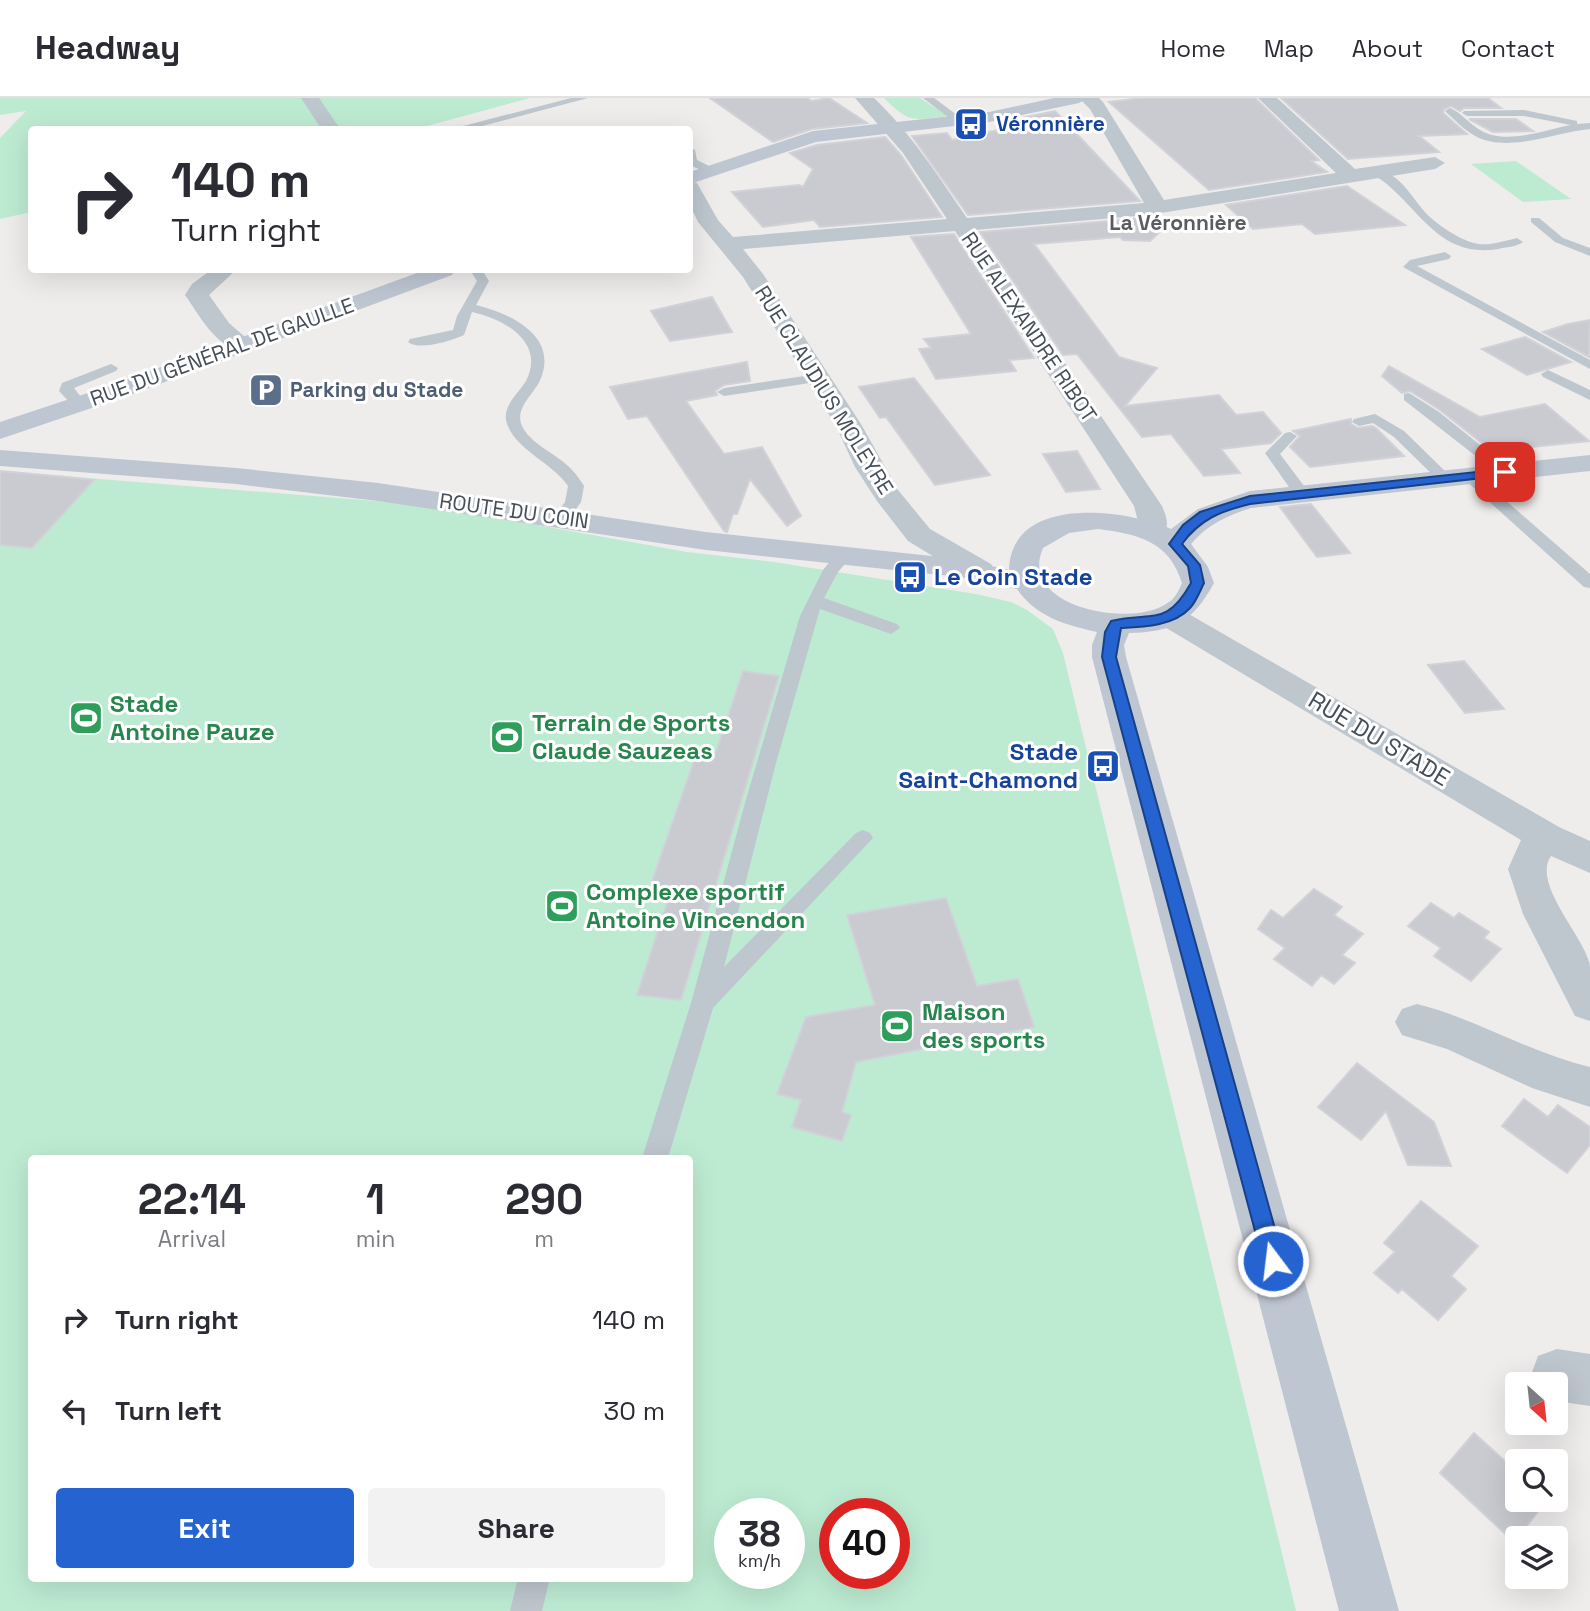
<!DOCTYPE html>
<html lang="en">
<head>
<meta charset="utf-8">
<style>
	body { margin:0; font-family:"Space Grotesk",sans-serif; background:#f2f2f3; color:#2b2b33; height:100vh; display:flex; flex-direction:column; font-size:26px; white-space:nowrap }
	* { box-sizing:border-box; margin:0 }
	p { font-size:23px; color:#7c7c81 }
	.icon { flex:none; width:38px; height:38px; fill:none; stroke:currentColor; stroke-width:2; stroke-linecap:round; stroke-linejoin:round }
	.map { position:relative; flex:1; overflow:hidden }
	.details { position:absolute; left:28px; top:1057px; width:665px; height:427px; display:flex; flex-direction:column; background:#fff; border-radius:7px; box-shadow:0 7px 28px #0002 }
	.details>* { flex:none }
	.hud { position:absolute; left:28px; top:28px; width:665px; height:147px; border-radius:7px; box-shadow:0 7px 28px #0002; background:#fff; color:#2b2b33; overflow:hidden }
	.needle { width:46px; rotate:153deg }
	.fabs { position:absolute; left:1505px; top:1274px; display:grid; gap:14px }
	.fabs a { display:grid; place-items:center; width:63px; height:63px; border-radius:7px; background:#fff; box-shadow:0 7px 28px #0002; font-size:35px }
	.speed { position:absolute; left:714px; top:1400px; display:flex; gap:14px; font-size:35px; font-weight:700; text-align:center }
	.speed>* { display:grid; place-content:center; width:91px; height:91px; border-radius:50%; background:#fff; box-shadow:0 7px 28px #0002; line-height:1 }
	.speed small { font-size:18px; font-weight:400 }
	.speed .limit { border:10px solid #d22; background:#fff; color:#111 }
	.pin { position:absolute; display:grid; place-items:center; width:60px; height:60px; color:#fff; margin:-30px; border-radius:14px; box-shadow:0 4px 10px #0006 }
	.me { position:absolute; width:77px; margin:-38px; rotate:345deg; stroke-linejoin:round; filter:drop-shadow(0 0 5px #0008) }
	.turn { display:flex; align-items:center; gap:24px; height:147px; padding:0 28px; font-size:32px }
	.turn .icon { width:91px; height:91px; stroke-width:2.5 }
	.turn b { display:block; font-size:49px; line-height:60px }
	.eta { display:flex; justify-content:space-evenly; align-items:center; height:119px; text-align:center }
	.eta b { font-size:42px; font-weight:700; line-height:49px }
	.cta { display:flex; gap:14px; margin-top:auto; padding:14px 28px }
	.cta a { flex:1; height:80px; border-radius:7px; background:#2564d0; color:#fff; font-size:28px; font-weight:700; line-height:80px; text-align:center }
	.cta a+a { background:#f2f2f3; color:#2b2b33 }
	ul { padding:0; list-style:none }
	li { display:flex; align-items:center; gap:21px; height:91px; padding:0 28px }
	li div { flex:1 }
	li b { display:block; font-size:26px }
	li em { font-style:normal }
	header { display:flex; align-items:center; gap:42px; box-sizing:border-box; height:98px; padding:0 35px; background:#fff; border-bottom:2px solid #e1e1e2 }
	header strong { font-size:33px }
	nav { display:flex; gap:38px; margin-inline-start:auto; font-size:24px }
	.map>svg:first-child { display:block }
	.green { fill:#bdebd2; fill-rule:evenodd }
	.building { fill:#cacbd1; stroke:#d1d2d8; stroke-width:2 }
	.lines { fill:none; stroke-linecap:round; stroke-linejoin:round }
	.lane { fill:#bec6ce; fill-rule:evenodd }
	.street { fill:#bec6ce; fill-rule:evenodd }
	.secondary { fill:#bec6d2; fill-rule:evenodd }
	.route { fill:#2564d0; stroke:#184187; stroke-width:2 }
	.labels { text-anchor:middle; stroke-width:6; stroke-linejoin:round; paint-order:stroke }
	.far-transit-label { font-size:21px; font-weight:bold; fill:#164399; stroke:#fff; text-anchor:start }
	.far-neighbourhood-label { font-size:21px; font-weight:bold; fill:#5a5c61; stroke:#fff }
	.far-street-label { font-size:21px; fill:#464e58; stroke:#fff }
	.far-service-label { font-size:21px; font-weight:bold; fill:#4e5e75; stroke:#fff; text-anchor:start }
	.transit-label { font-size:24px; font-weight:bold; fill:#164399; stroke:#fff; text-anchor:start }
	.leisure-label { font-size:24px; font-weight:bold; fill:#27864d; stroke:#fff; text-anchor:start }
	.street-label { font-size:24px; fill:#464e58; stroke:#fff }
</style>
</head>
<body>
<header>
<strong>Headway</strong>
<nav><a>Home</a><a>Map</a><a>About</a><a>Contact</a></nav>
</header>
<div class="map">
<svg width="1590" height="1513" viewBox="0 0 1590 1513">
	<rect width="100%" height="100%" fill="#efecec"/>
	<g class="green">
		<path d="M0,0h530l-114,31 -384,1 -1,82 -31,7v-81l26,-27 -26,4z"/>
		<path d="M884,0h36l28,18c-35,4 -38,8 -64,-18z"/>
		<path d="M1516,63l55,38 -48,3 -52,-38z"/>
		<path d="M0,373l426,34 261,47 87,10 202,32 35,8 16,8 26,19 10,24 233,958h-1296zM32,1060h658v420h-658zM730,1416h59v59h-59zM835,1416h59v59h-59z"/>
	</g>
	<g class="building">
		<path d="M710,0h97l5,3 17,-3 38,25 -55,6 -39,13z"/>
		<path d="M1142,0h113l64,62 -8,1 16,11 -118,18 -100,-88z"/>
		<path d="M1281,0h207l13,10h-37l-4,3 -9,-5 -7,3 -1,4 24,21 -48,2 20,16 -91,7z"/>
		<path d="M1055,13l85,90 -172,14 -56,-79 35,-3 5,7 22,-4 47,-12 -5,-5z"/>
		<path d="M1469,21h47l17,12 -40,1z"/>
		<path d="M885,39l16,18 41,62 -122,10 -6,-7 -51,7 -31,-35 67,-7 4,2 10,-18 -23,-16 27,-8z"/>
		<path d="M1347,88l58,39 -90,9 -13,-10 -49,5 -27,-24z"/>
		<path d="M1155,119l10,10 -15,14 -27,-1 -3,-3 -86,7 85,113 38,11 -32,38 94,-11 17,20 27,-3 18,21 -10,10 -50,6 19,24 -36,3 -33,-42 -29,3 -65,-83 -14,1 -83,-123z"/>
		<path d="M954,136l80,124 -25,2 7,11 -80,8 -17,-30 12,-1 -7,-9 47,-5 -60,-97z"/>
		<path d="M712,199l20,35 -62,9 -19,-30z"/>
		<path d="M1590,222l-1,37 -46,-25 25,-8z"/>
		<path d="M1525,239l46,25 -44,13 -45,-26z"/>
		<path d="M747,264l3,19 -26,4 -9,6 2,4 -31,6 38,53 38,-7 39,69 -14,10 -37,-47 -13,35h-4l-6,18 -3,-1 -77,-115 -19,3 -18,-32z"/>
		<path d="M1389,268l91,51 65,-13 44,37 -97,10 -52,-41 -30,-19 -8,2 -20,-17z"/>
		<path d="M914,280l46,59 30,38 -55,10 -49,-68 -6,1 -21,-31z"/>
		<path d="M1351,321v5l7,4 14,-2 4,2 28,28 -94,11 -20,-20 10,-11 -7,-5z"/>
		<path d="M1077,353l23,38 -34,3 -23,-38z"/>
		<path d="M0,373l66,6 28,3 -62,68 -32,-3z"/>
		<path d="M1311,406l39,49 -33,4 -37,-50z"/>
		<path d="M1464,563l40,48 -39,4 -37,-48z"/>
		<path d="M743,573l36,5 -98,324 -44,-5 34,-104 -21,-4 48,-138 18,3z"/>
		<path d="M1314,791l28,18 -8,8 29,19 -21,21 13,8 -21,21 -13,-9 -9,11 -38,-27 11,-11 -27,-19 13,-19 12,8z"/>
		<path d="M946,800l31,88 41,-7 16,48 -178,35 -14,50 9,3 -9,26 -50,-14 9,-27 -24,-6 29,-77 69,-12 -28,-90z"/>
		<path d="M1431,805l23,15 5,-5 30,19 -5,6 17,11 -30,32 -37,-25 7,-8 -33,-22z"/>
		<path d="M1357,965l77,59 17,44 -43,-1 -22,-54 -25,29 -43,-33z"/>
		<path d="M1524,1001l24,18 10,-12 32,22v18l-23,28 -65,-47z"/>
		<path d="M1421,1103l57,45 -27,30 15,13 -28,31 -36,-31 -4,4 -24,-20 21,-21 -11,-9z"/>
		<path d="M1474,1335l43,39v28h30l-33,42 -74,-69z"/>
	</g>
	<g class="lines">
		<g class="lane">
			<path d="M571,0h17l-121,32h-19z"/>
			<path d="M923,0h11l31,23 -9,2z"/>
			<path d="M1450,10c12,5 20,17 32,23 25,14 62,-1 89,-6l-47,-9h-57l-5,-3 2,-2 60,-1 53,11v3l13,-1v6c-35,3 -80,24 -113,8 -12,-6 -21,-16 -30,-24l-2,-2z"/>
			<path d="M690,49l5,3 2,10 18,9v4h-8l-17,-8z"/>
			<path d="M1374,73c26,-3 40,33 57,47 10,9 30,22 43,25 12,4 30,-2 43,-5l6,4c-7,5 -17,5 -25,7 -63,10 -80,-47 -124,-74z"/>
			<path d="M1531,120h8l24,20 27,10v8l-35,-14 -24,-20z"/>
			<path d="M1445,154l6,4 -2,3 -32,7 173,94v9l-187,-102 7,-7z"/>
			<path d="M470,172h12l7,11 -13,24c33,8 82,30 65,73 -6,16 -27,29 -19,48 8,17 32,27 45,39 7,6 12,13 17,21l-3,16 -14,20 -6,2 -8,-5 12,-17 3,-16c-15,-23 -51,-35 -61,-62 -6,-17 11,-30 19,-43 20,-39 -22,-62 -54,-69l-8,23c-14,6 -44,16 -56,7l2,-3 43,-9 4,-14 20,-35z"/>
			<path d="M111,266l7,4 -2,3 -42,17 13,17 -2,3h-10l-16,-17 3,-8z"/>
			<path d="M1548,272l42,20v10l-47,-23 -2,-3z"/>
			<path d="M818,276l7,4 -2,3 -99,15 -7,-4 7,-4z"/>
			<path d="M1409,295l30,19 71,57 3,3 -3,3h-10l-96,-75v-6z"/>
			<path d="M1375,316l29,17 46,45 3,3 -3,3h-10l-46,-45 -21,-14 -14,3 -7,-4 2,-3z"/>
			<path d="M1290,334l7,4 -17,18 30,40 -8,5 -6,-2 -31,-44 20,-20z"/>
			<path d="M1469,373l5,2 116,101v14l-6,-1 -120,-108 -3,-3z"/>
			<path d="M843,454l8,5 -13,15 -14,26 73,26 3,4 -9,6 -71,-25 -44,154 -52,204 132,-134 7,-3 7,3 3,5 -160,170 -45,150h-26l49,-155 54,-200 55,-187 23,-46 14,-17z"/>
			<path d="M518,1480h32l-8,33h-32z"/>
		</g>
		<g class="street">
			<path d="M301,0h18l22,32h-19z"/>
			<path d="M855,0h19c37,35 64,78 93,120l177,-15 -54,-94 -11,-11h20l4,4 61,98 172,-27 -78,-75h19l78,71 80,-12 10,6 -10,6 -287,46 -173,15 187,276c5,12 8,20 0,31l-10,3 -10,-3 -5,-6 1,-10 -4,-15 -179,-275 -212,18 20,25 98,150 37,66 32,39 61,35 4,7 -4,7 -11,2 -11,-2 -61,-37 -31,-40 -22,-34 -20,-43 -92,-147 -45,-55 -8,-17v-24l7,2 21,37 15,17 214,-18 -44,-66z"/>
			<path d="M211,172h25l-27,25 20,28 25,22 -3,5c-30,7 -51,-34 -66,-55l7,-11z"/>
			<path d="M1169,508l11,3 379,218 31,14v32l-39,-17c-20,28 35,82 39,110 0,17 0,37 0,55l-15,-5 -52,-102 -15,-45 13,-29 -363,-217 -5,-7 5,-7z"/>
			<path d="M1417,906c60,15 113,49 173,63v40l-58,-19 -85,-39 -45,-14 -7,-13 7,-13z"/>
			<path d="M1557,1251l33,5v52l-34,-5v-17h-22l-3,-9 7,-19z"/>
		</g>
		<g class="secondary">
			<path d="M1054,0h34l-9,5 -90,19 -173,20 -126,42v-12l123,-41 176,-19z"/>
			<path d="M425,172h30l-3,5 -322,120 -130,44v-17l112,-37z"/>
			<path d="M0,352l236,18 142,15 328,49 254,27 49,11c2,-76 116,-61 162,-41l27,-20 52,-18 340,-36v16l-339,37c-23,7 -44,17 -60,36l17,23 6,16c-21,39 -41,49 -85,50l-5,12 2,12 273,954h-60l-247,-954v-12l5,-13c-31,-7 -61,-15 -80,-43l-57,-12 -254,-27 -328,-49 -142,-17 -236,-18zM1098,431c40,5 71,12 84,54 -4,9 -7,16 -16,21 -36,24 -149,3 -123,-56l26,-15z"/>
		</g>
	</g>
	<path class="route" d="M1505,371l4,1v5l-259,29c-29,7 -50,15 -68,40l18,21 4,18c-4,8 -8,19 -14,25 -16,18 -47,19 -69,20l-5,29 168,604 -3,7 -8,3 -7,-3 -3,-7 -161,-604 3,-25 6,-11c41,-10 55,7 80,-38l-3,-17 -19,-22 14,-19 17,-13 50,-16z"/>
	<defs>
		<g id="bus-square" transform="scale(1.75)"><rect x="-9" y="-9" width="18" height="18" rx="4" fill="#1a4fb4" stroke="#fff"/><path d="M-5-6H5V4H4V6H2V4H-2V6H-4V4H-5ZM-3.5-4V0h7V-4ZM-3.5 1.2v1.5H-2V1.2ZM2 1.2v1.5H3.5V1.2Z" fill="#fff"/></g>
		<g id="parking-square" transform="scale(1.75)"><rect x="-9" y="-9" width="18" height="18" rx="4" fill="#5c6f8a" stroke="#fff"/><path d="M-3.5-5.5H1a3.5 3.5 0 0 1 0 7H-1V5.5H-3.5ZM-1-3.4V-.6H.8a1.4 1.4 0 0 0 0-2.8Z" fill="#fff"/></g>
		<g id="stadium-square" transform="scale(1.75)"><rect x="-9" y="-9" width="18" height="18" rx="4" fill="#2e9e5b" stroke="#fff"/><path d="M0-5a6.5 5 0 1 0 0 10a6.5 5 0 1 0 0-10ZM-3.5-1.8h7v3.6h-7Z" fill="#fff"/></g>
	</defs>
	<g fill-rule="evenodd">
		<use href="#bus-square" x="971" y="26"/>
		<use href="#parking-square" x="266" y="292"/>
		<use href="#bus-square" x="910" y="479"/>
		<use href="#stadium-square" x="86" y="620"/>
		<use href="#stadium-square" x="507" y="639"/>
		<use href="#bus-square" x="1103" y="668"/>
		<use href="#stadium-square" x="562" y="808"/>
		<use href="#stadium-square" x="897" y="928"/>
	</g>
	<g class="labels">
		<g class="far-transit-label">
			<text x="996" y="33">Véronnière</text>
		</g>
		<g class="far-neighbourhood-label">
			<text x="1178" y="132">La Véronnière</text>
		</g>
		<g class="far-street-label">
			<text transform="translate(1029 229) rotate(56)" y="7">RUE ALEXANDRE RIBOT</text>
			<text transform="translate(222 254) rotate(-20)" y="7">RUE DU GÉNÉRAL DE GAULLE</text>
			<text transform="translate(824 292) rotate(58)" y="7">RUE CLAUDIUS MOLEYRE</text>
			<text transform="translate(514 413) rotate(8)" y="7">ROUTE DU COIN</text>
		</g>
		<g class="far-service-label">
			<text x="290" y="299">Parking du Stade</text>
		</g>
		<g class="transit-label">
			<text x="934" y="487">Le Coin Stade</text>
			<text x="1078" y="662" text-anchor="end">Stade<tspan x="1078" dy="28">Saint-Chamond</tspan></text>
		</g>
		<g class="leisure-label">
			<text x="110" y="614">Stade<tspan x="110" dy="28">Antoine Pauze</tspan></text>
			<text x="532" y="633">Terrain de Sports<tspan x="532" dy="28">Claude Sauzeas</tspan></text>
			<text x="586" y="802">Complexe sportif<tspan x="586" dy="28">Antoine Vincendon</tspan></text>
			<text x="922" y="922">Maison<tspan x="922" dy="28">des sports</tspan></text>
		</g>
		<g class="street-label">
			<text transform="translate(1379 641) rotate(31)" y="8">RUE DU STADE</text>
		</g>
	</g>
</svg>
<div class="fabs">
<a><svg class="needle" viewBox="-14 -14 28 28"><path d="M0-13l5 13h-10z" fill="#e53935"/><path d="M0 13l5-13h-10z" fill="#7c7c81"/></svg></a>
<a><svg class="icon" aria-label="search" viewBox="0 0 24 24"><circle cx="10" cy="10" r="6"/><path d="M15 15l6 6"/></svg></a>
<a><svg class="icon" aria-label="layers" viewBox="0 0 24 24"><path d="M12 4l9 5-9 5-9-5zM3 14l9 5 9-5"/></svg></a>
</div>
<div class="speed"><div>38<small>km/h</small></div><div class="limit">40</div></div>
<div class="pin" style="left:1505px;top:374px;background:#d93025"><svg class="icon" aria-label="arrive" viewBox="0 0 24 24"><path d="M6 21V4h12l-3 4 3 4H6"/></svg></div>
<svg class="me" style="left:1273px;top:1163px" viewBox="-20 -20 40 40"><circle r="17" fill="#2564d0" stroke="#fff" stroke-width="3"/><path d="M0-11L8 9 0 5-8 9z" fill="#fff"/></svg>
<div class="hud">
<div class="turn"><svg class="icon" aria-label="right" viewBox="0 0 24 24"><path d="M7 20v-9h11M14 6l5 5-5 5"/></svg><div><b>140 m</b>Turn right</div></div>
</div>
<section class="details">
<div class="eta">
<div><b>22:14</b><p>Arrival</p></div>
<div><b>1</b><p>min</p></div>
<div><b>290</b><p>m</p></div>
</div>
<ul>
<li><svg class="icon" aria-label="right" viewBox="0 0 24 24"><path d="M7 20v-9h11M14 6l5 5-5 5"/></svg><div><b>Turn right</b></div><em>140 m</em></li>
<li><svg class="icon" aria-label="left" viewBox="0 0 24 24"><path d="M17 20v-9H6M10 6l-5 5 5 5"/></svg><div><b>Turn left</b></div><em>30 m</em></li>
</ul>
<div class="cta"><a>Exit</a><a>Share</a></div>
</section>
</div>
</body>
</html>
